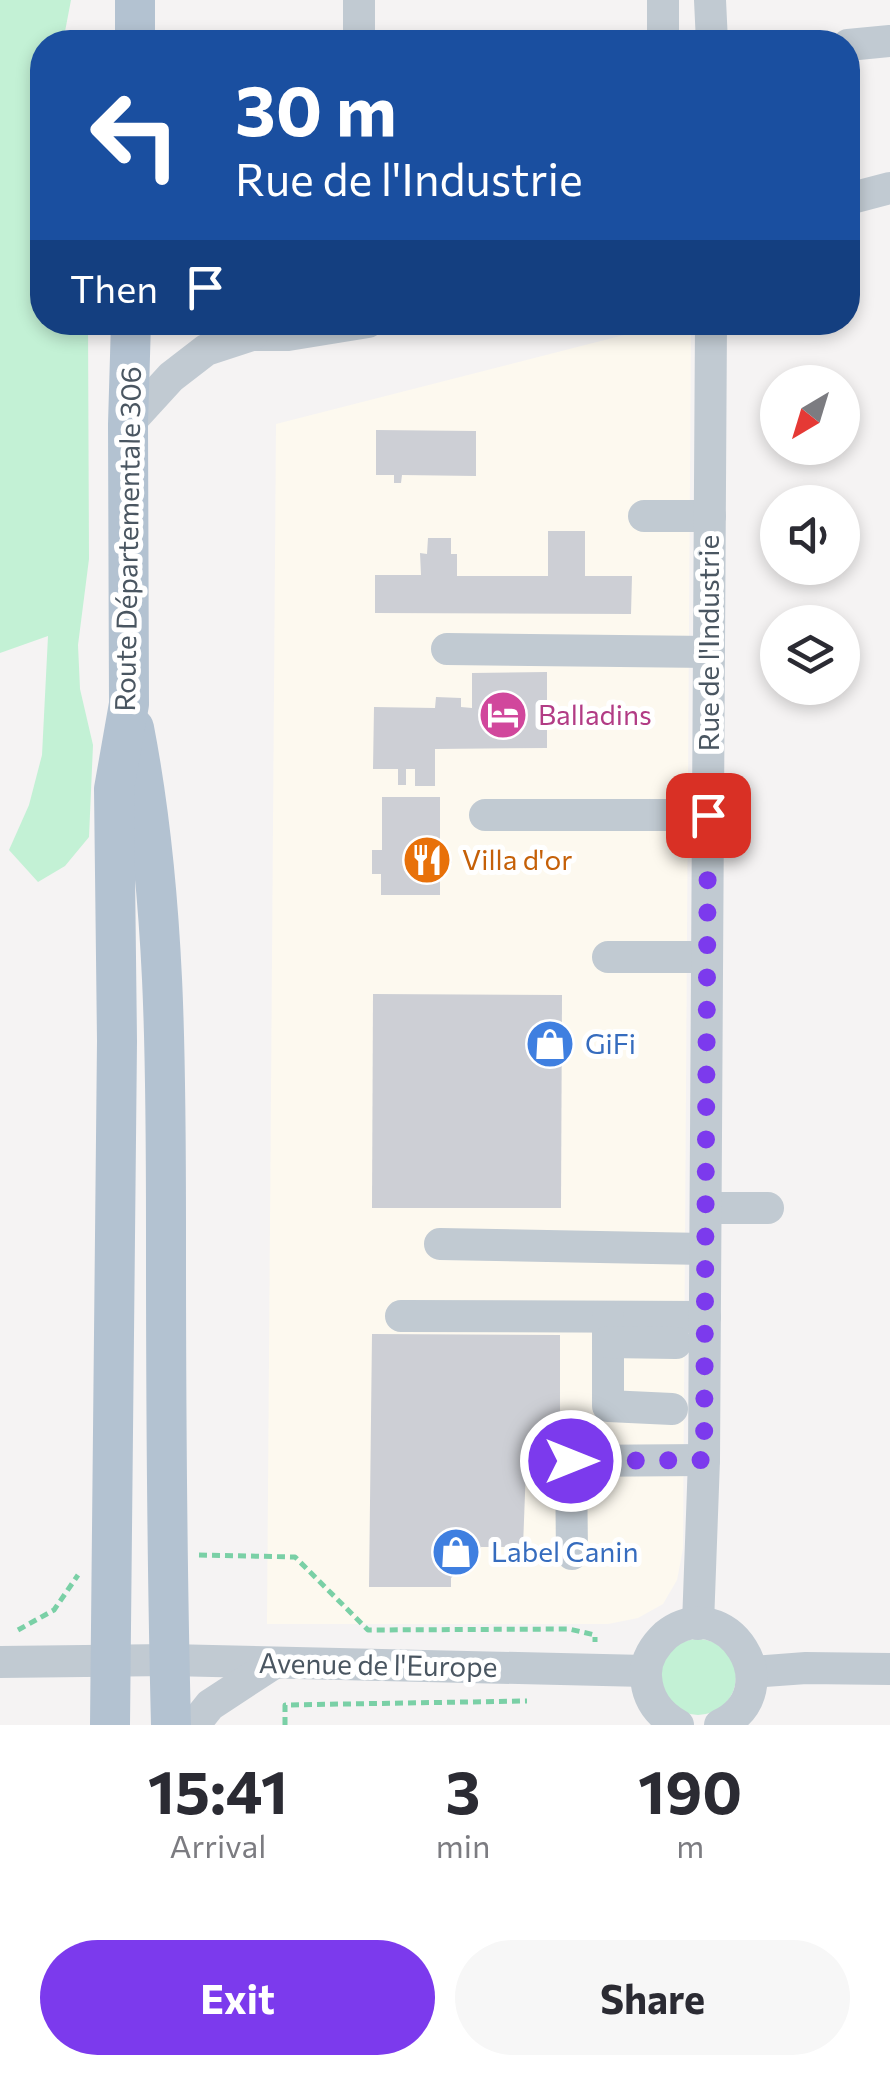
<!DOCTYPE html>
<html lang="en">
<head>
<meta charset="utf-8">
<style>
	body { margin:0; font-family:Commissioner,sans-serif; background:#f7f7f7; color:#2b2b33; height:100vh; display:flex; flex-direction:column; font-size:38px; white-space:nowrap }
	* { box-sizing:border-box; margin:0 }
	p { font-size:32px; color:#7c7c81 }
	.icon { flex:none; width:55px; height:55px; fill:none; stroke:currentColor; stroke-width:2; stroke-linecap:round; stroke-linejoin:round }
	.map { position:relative; height:1725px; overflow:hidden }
	.sheet { display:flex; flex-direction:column; background:#fff; flex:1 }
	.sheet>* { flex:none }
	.top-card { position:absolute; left:30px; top:30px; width:830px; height:305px; border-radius:40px; box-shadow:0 5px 15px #0003; background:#1a4fa0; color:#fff; overflow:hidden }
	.needle { width:65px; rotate:218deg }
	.buttons { position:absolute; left:760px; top:365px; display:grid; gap:20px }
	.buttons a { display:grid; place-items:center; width:100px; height:100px; border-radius:50%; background:#fff; box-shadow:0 5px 15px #0003; font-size:50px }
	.pin { position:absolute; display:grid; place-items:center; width:85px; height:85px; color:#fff; margin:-42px; border-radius:20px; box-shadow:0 5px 15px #0006 }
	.me { position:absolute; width:110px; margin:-55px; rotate:90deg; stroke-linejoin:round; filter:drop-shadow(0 0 8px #0008) }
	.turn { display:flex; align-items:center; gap:35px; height:210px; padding:0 40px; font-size:45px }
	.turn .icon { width:130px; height:130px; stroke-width:2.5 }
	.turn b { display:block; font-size:70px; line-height:85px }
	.then { display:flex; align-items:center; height:95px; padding:0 40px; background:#0003; gap:20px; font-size:38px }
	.eta { display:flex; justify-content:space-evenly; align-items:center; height:170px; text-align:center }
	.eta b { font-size:60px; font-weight:700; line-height:70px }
	.button { display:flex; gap:20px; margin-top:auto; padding:20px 40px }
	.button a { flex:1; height:115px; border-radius:60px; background:#7c3aed; color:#fff; font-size:40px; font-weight:700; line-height:115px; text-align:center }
	.button a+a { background:#f7f7f7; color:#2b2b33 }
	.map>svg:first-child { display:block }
	.commercial { fill:#fdf9ef }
	.green { fill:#c3f1d5 }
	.building { fill:#cdcfd5 }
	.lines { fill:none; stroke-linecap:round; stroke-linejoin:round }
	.path { stroke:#7ad0a6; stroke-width:5; stroke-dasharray:8 5; stroke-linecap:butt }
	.minor { stroke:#c1cad2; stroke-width:32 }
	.major { stroke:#b3c2d1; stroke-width:40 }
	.route { stroke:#7c3aed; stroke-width:18; stroke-dasharray:0 32.4 }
	.labels { text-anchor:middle; stroke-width:10; stroke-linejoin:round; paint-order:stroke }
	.street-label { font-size:28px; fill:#4a5661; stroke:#fff }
	.hotel-label { font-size:28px; fill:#b23c85; stroke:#fff; text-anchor:start }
	.food-label { font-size:28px; fill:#c56008; stroke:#fff; text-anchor:start }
	.shop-label { font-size:28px; fill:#366cbe; stroke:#fff; text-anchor:start }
</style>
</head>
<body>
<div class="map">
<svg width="890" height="1725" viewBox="0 0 890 1725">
	<rect width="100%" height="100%" fill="#f5f3f3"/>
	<path class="commercial" d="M671,323h20l-8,1226 -6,31 -14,24 -25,14 -30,6h-341l9,-1200z"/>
	<g class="green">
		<path d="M0,0h71l-8,42h-21v280l46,1 1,236 -11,86 2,44 13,56 -4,92 -24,29 -27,16 -29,-32 20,-45 13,-50 6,-119 -48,17z"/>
		<circle cx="698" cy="1677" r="38"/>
	</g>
	<g class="building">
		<path d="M376,430l100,1v45l-74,-1 -1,8h-7v-8h-18z"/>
		<path d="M548,531h37v45h47l-1,38 -256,-1v-38h46l-1,-22 7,1 1,-16h23v16h6v22h91z"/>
		<path d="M547,672v76l-112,1v37h-20v-17h-9v16h-8v-16h-25l1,-62 61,1 1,-11 25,1v9l11,1v-35z"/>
		<path d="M382,797h58v53l12,12 -12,12v21h-59v-21h-9v-24h10z"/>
		<path d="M373,994l189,1 -1,213h-189z"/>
		<path d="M372,1334l188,1v106h-33l-4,106h-42l-30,31v9h-82z"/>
	</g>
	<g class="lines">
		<g class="path">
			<path d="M199,1555l96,2 73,73 201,-1 26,6v7"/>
			<path d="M18,1630l36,-20 24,-35"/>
			<path d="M285,1725v-20l242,-4"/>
		</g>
		<g class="minor">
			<path d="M663,0v42"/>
			<path d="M710,0l2,42"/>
			<path d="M359,42v-42"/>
			<path d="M848,45l42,-4"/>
			<path d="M848,199l42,-11"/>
			<path d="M252,335h36l80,-13"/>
			<path d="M128,424l43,-47 35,-27 46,-15 -43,-13"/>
			<path d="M644,516h66"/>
			<path d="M447,649l262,3"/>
			<path d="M485,815h223"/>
			<path d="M608,957h99"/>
			<path d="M706,1208h62"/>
			<path d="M440,1244l265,5"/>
			<path d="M401,1316l304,1"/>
			<path d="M608,1317v89l64,3"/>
			<path d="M608,1342l68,1"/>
			<path d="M572,1554l-1,-93 133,-1"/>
			<path d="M698,1624l6,-164 7,-1138"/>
			<path d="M0,1662l169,-2 476,11"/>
			<path d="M752,1672l54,-4 84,1"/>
			<path d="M194,1725l16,-20 61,-40"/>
			<path d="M678,1725c-20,-11 -31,-27 -32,-49 -1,-16 9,-31 20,-41 60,-47 126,55 54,90"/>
		</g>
		<g class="major">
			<path d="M135,42v-42"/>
			<path d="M134,728c33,171 32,346 32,520 0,159 1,318 5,477"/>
			<path d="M110,1725l7,-684 -3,-252 15,-85 -1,-280 3,-102"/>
		</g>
	</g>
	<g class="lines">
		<path class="route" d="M571,1461l133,-1 4,-645"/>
	</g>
	<defs>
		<g id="hotel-disc" transform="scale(2.5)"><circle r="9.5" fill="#d1479c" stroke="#fff"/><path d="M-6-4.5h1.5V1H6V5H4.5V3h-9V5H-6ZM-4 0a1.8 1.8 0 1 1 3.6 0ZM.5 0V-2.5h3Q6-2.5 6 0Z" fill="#fff"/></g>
		<g id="restaurant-disc" transform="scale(2.5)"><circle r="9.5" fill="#e8710a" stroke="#fff"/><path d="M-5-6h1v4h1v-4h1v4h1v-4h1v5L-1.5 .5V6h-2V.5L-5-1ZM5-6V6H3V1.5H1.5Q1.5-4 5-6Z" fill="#fff"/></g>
		<g id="shop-disc" transform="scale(2.5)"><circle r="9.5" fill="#3f7fe0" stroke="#fff"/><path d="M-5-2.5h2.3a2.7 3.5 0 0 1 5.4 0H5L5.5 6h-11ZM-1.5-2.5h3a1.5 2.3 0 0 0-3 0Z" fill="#fff"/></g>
	</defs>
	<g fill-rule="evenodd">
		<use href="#hotel-disc" x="503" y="715"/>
		<use href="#restaurant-disc" x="427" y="860"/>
		<use href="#shop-disc" x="550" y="1044"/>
		<use href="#shop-disc" x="456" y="1552"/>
	</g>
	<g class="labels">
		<g class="street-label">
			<text transform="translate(128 539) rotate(-89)" y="10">Route Départementale 306</text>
			<text transform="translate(709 643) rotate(-90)" y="10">Rue de l'Industrie</text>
			<text transform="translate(378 1665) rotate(1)" y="10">Avenue de l'Europe</text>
		</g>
		<g class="hotel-label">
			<text x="538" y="725">Balladins</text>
		</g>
		<g class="food-label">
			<text x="462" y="870">Villa d'or</text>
		</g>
		<g class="shop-label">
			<text x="585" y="1054">GiFi</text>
			<text x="491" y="1562">Label Canin</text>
		</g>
	</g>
</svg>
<div class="buttons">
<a><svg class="needle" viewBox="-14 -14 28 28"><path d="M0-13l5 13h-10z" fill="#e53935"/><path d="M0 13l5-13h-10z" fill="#7c7c81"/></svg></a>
<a><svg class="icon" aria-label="sound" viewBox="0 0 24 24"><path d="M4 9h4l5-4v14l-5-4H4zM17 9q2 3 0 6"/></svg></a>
<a><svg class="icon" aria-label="layers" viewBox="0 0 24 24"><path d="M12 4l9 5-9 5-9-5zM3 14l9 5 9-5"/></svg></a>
</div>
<div class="pin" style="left:708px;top:815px;background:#d93025"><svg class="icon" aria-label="arrive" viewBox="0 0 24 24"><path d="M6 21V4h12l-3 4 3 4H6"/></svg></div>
<svg class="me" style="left:571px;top:1461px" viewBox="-20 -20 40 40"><circle r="17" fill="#7c3aed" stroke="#fff" stroke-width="3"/><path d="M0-11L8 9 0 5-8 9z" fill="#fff"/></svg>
<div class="top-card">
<div class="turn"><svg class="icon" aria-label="left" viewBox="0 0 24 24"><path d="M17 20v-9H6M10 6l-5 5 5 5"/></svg><div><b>30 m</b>Rue de l'Industrie</div></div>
<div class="then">Then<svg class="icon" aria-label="arrive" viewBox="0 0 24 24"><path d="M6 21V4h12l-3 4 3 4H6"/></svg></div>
</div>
</div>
<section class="sheet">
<div class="eta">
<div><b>15:41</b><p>Arrival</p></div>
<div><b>3</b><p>min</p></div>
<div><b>190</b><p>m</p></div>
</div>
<div class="button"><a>Exit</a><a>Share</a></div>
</section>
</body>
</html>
